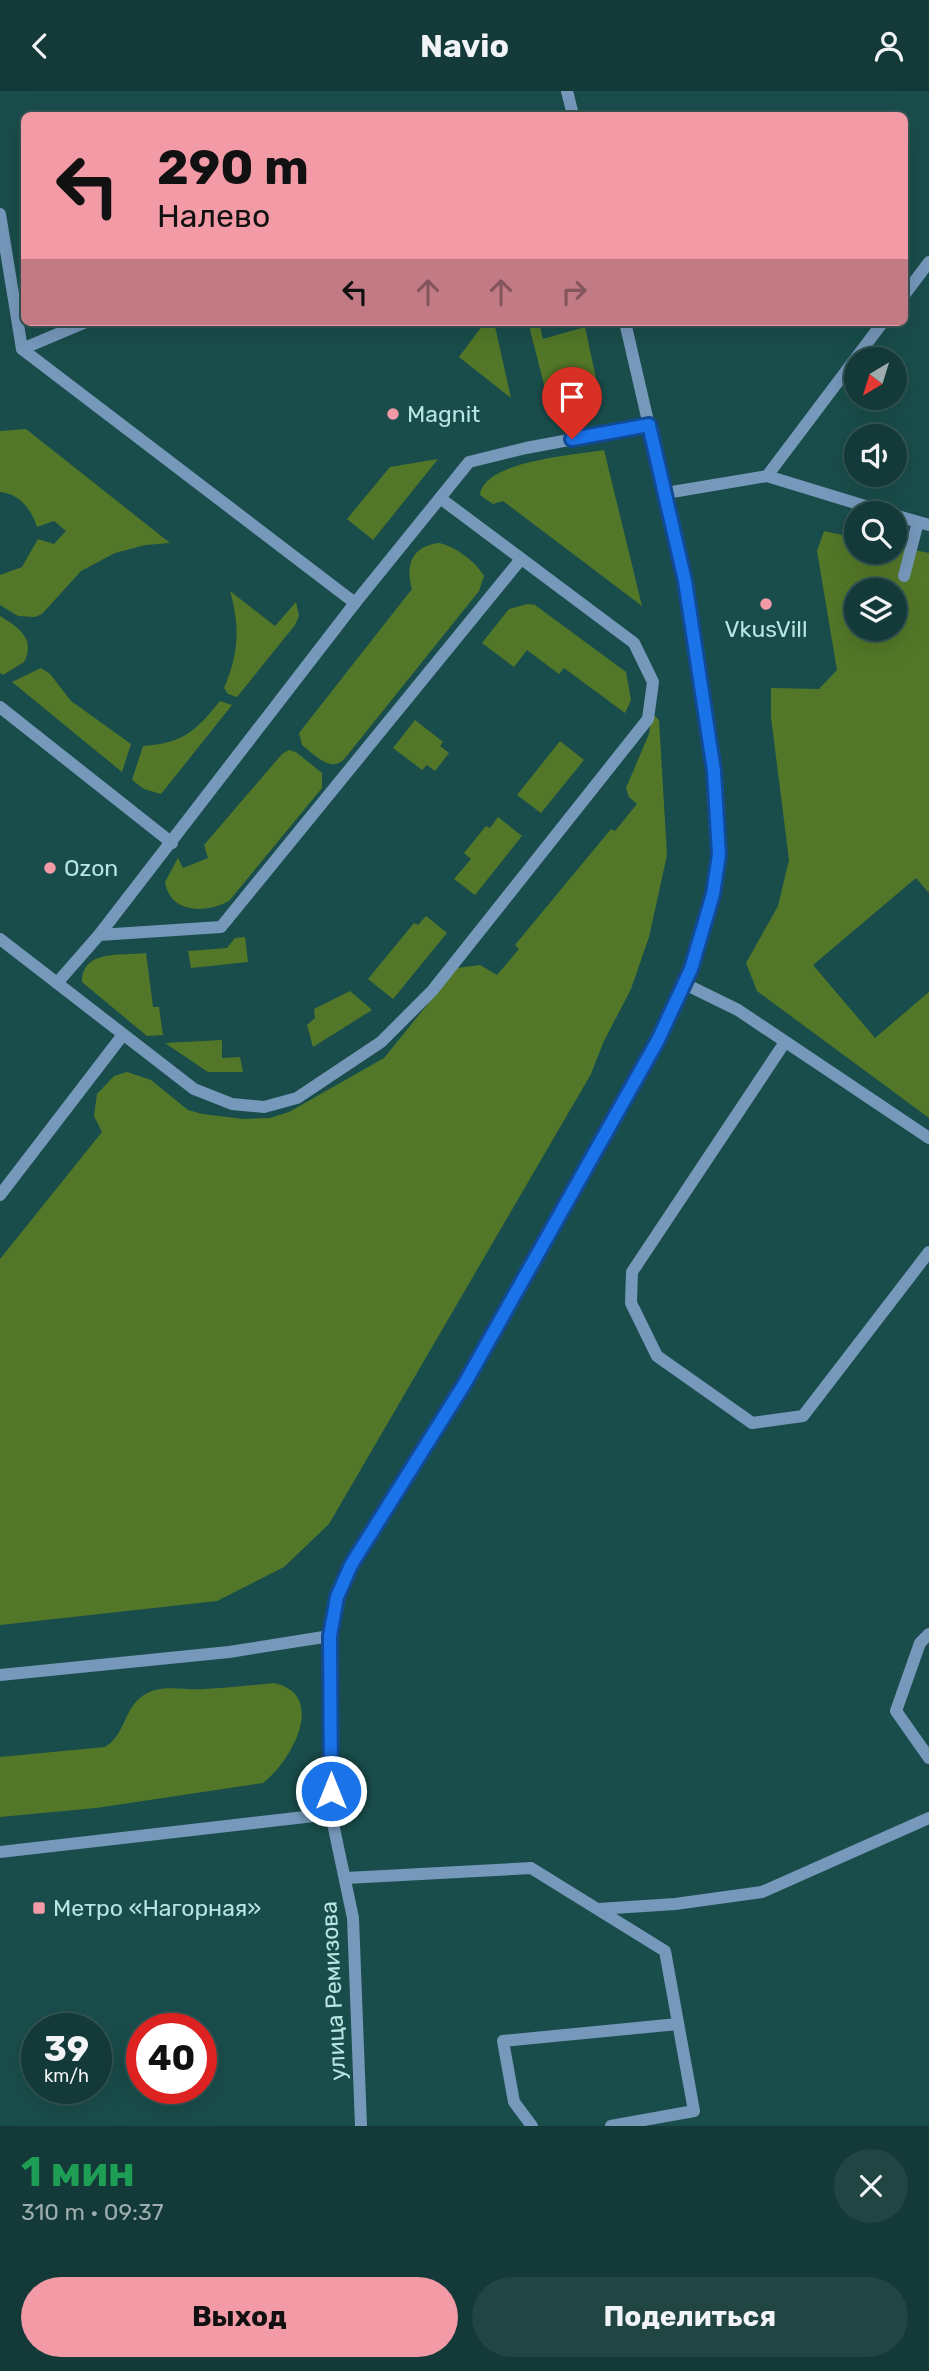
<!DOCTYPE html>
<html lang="ru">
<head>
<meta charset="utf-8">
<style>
	body { margin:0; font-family:Rubik,sans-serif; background:#204543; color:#f1f3f6; height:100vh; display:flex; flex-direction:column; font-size:26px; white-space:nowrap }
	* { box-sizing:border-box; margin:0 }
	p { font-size:23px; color:#9dadae }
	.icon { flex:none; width:38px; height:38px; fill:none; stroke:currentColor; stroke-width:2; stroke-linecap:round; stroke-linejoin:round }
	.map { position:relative; height:2035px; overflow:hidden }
	.panel { display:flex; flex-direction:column; background:#133a38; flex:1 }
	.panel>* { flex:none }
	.hud { position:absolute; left:21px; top:21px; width:887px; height:214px; border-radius:10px; box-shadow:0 7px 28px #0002,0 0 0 2px #325453; background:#f39aa7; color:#111; overflow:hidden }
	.needle { width:46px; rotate:218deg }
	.fabs { position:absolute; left:844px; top:256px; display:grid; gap:14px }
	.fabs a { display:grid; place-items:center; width:63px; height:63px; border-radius:50%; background:#133a38; box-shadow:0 7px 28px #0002,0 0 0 2px #325453; font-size:35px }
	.speed { position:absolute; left:21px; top:1922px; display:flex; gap:14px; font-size:35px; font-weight:700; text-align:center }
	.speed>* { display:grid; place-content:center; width:91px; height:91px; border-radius:50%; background:#133a38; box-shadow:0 7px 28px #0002,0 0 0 2px #325453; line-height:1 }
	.speed small { font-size:18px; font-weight:400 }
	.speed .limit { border:10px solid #d22; background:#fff; color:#111 }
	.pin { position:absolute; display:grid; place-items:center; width:60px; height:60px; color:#fff; margin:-72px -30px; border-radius:50% 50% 50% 0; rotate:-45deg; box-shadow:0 0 7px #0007 }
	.pin .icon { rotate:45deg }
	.me { position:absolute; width:77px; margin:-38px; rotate:0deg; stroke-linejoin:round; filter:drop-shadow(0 0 5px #0008) }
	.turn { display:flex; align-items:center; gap:24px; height:147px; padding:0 21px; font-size:32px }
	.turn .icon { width:91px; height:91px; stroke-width:2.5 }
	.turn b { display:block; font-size:49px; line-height:60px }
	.lanes { display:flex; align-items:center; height:66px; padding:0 21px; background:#0003; justify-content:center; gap:35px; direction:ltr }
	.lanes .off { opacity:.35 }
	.round { display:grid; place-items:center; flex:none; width:74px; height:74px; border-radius:37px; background:#204543 }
	.overview { display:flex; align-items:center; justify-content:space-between; height:119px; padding:0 21px }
	h1 { font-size:42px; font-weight:700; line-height:52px; color:#1e9e55 }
	.button { display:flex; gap:14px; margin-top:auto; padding:14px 21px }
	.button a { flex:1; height:80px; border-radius:42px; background:#f39aa7; color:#111; font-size:28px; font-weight:700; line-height:80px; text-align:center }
	.button a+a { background:#204543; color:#f1f3f6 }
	header { display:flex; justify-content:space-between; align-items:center; height:91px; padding:0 21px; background:#133a38; font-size:32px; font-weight:700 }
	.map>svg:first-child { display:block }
	.green { fill:#537728; fill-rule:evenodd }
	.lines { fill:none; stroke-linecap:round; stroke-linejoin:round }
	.minor { stroke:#7698bb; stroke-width:12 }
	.route-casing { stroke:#114b97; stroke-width:18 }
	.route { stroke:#1a73e8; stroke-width:12 }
	.poi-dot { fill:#f39aa7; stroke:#194d4b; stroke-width:2.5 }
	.labels { text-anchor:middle; stroke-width:5; stroke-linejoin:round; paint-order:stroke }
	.poi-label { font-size:23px; fill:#b9e5e2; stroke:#194d4b; text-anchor:start }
	.street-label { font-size:23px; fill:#b9e5e2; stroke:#194d4b }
</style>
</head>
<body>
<header><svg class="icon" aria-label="back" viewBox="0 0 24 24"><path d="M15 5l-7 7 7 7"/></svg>Navio<svg class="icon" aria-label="person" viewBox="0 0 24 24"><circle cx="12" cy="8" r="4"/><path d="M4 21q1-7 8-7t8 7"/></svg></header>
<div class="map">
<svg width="929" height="2035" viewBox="0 0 929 2035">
	<rect width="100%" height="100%" fill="#194d4b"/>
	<g class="green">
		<path d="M485,231h9l17,76 -52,-41z"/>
		<path d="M528,231h11l4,17 42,-12 15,70 -50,11z"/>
		<path d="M26,338l144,114 -25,2 -30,8 -34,18 -39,43 -7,3 -17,-1 -18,-11v-30l22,-8 16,-28 16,5 12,-13 -12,-10 -17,6c-6,-18 -17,-33 -37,-35v-61z"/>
		<path d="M604,359l38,156 -139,-105 -10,3 -13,-9c3,-34 95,-40 124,-45z"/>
		<path d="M438,368l-65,81 -26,-21 43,-52z"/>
		<path d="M824,440l32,7v13h38v-5l35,7v340l-13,-15 -103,87 62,73 54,-46v126l-172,-127 -11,-28 32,-57 11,-46 -18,-143v-29l48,1 18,-19 -20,-119zM856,499h38v38h-38z"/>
		<path d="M439,452c16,3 37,19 45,33l-5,15 -134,167c-14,16 -30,-3 -43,-13l-3,-12 113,-144c-7,-24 0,-43 27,-46z"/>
		<path d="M230,500l45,35 21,-24 3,14 -4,9 -58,72 -9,-3 -4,-6c15,-34 16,-62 6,-97z"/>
		<path d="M528,513l7,1 91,67 5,28 -6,13 -61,-45 -5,6 -32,-24 -13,17 -32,-24 27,-34z"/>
		<path d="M0,525c18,11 36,23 24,46l-21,13 -3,-2z"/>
		<path d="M41,577l9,6 21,27 60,43 -9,28 -110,-90z"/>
		<path d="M220,610l12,4 -71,89 -17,-5 -12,-9 11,-34c40,-3 52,-14 77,-45z"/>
		<path d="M652,622l7,7 8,135 -18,82 -18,52 -28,54 -12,31 -262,450 -45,43 -67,34 -217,24v-366l102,-127 -8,-16 3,-22 17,-18 13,-4 24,8 37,30 14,4 42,5 26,-1 19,-6 95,-54 73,-90 23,-3 17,10 22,-26 -4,-4 96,-116 4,2 22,-27 -8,-7 -3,-9 23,-54z"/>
		<path d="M415,629l28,22 -3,4 9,7 -14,18 -8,-6 -5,5 -29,-22z"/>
		<path d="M560,650l24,19 -43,53 -24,-18z"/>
		<path d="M289,659l7,2 26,21v15l-93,113c-24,13 -59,12 -64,-19l13,-24 5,10 25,-10 -4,-13 78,-91z"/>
		<path d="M498,726l24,19 -47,59 -21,-16 17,-20 -7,-6 22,-27 4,2z"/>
		<path d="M426,825l21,17 -54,66 -25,-20 46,-56 4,2z"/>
		<path d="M245,846l3,25 -57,6 -3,-17 39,-3 8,-10z"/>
		<path d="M146,862l7,54h6l4,28 -16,1 -65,-54c0,-33 40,-26 64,-29z"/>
		<path d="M350,900l22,19 -59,37 -6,-22 8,-7 -1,-9z"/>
		<path d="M222,949v18l18,-1 3,15h-35l-43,-29z"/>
		<path d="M274,1592c55,12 16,80 -11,100l-167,25 -96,9v-60l105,-10c19,-11 19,-36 35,-49 19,-16 41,-7 63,-9 24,-1 48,-4 71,-6z"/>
	</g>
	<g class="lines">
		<g class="minor">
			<path d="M567,0l6,24"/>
			<path d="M0,123l22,135 333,254"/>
			<path d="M905,203l24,-32"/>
			<path d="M22,258l64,-27"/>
			<path d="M767,385l116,-154"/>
			<path d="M666,402l101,-17 121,37"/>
			<path d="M894,424l35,10"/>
			<path d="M521,468l-300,368 -122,8 -42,48 137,106 38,15 32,3 33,-9 84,-56 51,-51 216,-272 5,-37 -19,-39 -194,-145 29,-36 57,-14 123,-23"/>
			<path d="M904,485l14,-54"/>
			<path d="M0,616l172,136"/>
			<path d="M99,844l256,-332 85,-105"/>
			<path d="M0,848l57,44"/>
			<path d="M685,893l53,26 191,128"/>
			<path d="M785,951l-153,230 -1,31 26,53 95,67 51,-7 126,-164"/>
			<path d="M0,1104l122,-159"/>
			<path d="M929,1543l-9,9 -24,68 33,47"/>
			<path d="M0,1584l229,-23 101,-16"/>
			<path d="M0,1761l331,-38"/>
			<path d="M346,1787l185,-10 134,83 29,160 -83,15"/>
			<path d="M598,1818l77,-5 87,-12 167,-74"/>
			<path d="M361,2035l-8,-208 -22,-104 -1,-178 7,-39 14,-32 114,-182 193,-343 33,-71 22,-75 6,-39 -5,-84 -29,-190 -60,-259"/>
			<path d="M532,2035l-18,-24 -11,-61 175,-17"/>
		</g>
	</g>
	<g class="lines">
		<g class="route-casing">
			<path id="route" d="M331,1700l-1,-155 7,-39 14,-32 114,-182 193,-343 33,-71 22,-75 6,-39 -5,-84 -29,-190 -36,-156 -77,14"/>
		</g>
		<use href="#route" class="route"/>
	</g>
	<g class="poi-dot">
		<circle cx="393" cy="323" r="7"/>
		<circle cx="766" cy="513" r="7"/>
		<circle cx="50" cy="777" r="7"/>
		<rect x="32" y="1810" width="14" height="14" rx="3.5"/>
	</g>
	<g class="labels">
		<g class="poi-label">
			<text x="407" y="331">Magnit</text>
			<text x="766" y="546" text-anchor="middle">VkusVill</text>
			<text x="64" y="785">Ozon</text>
			<text x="53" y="1825">Метро «Нагорная»</text>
		</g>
		<g class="street-label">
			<text transform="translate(333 1900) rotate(-93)" y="8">улица Ремизова</text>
		</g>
	</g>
</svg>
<div class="fabs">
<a><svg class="needle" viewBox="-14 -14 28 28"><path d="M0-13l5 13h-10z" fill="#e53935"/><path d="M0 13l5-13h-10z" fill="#9dadae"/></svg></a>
<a><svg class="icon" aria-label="sound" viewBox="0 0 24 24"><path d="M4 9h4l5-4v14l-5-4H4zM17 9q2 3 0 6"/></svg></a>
<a><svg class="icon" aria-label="search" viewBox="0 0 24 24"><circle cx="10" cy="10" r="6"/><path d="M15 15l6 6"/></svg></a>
<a><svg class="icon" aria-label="layers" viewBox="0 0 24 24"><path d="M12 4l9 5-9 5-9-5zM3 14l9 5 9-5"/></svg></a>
</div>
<div class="speed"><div>39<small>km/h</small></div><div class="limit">40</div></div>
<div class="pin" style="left:572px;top:348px;background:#d93025"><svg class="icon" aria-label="arrive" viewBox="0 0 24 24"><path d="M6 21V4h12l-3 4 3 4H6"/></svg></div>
<svg class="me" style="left:331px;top:1700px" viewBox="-20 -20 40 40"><circle r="17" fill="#1a73e8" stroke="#fff" stroke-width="3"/><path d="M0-11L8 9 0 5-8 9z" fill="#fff"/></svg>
<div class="hud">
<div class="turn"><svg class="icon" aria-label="left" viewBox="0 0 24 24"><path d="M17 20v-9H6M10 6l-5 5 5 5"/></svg><div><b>290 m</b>Налево</div></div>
<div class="lanes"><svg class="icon" aria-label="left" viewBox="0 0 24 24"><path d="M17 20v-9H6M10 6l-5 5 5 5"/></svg><svg class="icon off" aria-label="ahead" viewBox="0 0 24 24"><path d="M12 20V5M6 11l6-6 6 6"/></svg><svg class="icon off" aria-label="ahead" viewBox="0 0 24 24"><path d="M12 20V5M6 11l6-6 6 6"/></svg><svg class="icon off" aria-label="right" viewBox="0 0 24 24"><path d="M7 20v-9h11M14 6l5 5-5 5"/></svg></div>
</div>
</div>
<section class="panel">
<div class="overview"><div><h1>1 мин</h1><p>310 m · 09:37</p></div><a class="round"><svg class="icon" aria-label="close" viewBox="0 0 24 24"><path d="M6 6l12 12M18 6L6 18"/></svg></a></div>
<div class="button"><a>Выход</a><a>Поделиться</a></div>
</section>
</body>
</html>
